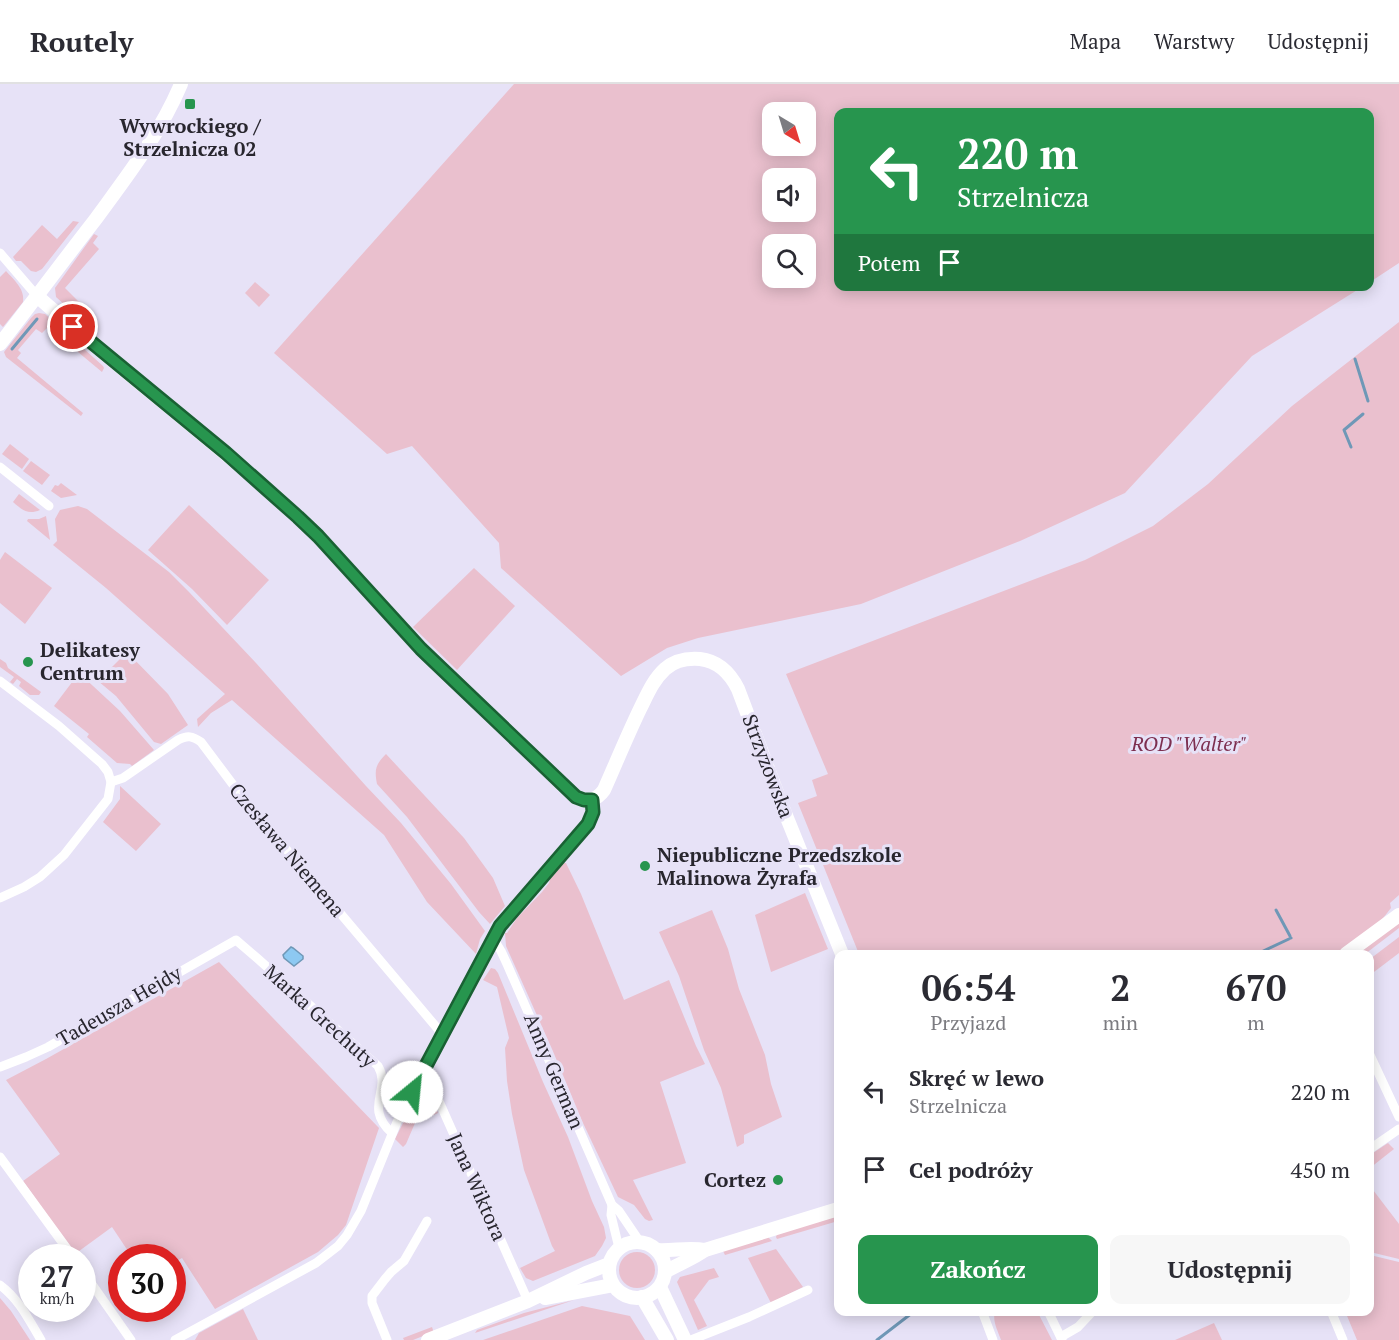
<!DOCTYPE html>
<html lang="pl">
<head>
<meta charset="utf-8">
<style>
	body { margin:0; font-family:"PT Serif",serif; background:#f7f7f7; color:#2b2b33; height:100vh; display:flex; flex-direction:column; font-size:22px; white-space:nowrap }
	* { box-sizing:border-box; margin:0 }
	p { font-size:20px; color:#7c7c81 }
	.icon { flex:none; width:33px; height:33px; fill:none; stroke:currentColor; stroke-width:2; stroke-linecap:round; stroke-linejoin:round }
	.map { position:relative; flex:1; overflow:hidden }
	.details { position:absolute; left:834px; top:866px; width:540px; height:366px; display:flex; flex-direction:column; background:#fff; border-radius:12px; box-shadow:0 3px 15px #0003 }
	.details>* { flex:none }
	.guide { position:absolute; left:834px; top:24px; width:540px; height:183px; border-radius:12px; box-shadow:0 3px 15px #0003; background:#27954e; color:#fff; overflow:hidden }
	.needle { width:39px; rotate:142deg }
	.buttons { position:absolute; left:762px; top:18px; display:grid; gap:12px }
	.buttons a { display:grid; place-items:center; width:54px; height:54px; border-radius:12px; background:#fff; box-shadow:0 3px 15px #0003; font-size:30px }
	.speed { position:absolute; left:18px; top:1160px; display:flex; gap:12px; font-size:30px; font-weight:700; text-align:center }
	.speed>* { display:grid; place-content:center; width:78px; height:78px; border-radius:50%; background:#fff; box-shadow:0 3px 15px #0003; line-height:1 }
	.speed small { font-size:15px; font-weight:400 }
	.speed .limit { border:9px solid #d22; background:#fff; color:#111 }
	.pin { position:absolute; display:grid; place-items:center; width:51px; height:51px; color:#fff; margin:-26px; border:3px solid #fff; border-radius:50%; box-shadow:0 2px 6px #0007 }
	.me { position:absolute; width:66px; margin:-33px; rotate:28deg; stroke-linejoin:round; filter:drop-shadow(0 0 4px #0008) }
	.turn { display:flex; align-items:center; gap:21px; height:126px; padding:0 24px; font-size:27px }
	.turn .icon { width:78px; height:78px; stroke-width:2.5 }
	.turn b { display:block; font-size:42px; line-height:51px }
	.then { display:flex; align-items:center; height:57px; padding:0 24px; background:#0003; gap:12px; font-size:22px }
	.eta { display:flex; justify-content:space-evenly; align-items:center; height:102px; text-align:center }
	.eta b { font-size:36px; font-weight:700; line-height:42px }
	.primary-button { display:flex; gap:12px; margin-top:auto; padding:12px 24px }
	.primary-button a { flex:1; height:69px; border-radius:12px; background:#27954e; color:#fff; font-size:24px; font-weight:700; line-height:69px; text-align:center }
	.primary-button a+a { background:#f7f7f7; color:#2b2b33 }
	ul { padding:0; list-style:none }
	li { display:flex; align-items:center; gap:18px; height:78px; padding:0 24px }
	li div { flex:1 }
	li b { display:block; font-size:22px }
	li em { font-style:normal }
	header { display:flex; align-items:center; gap:36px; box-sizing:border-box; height:84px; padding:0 30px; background:#fff; border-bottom:2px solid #e1e1e2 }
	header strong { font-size:28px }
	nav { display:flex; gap:33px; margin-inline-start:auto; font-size:21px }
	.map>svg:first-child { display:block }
	.green { fill:#eac0ce; fill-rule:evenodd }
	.water { fill:#8dc9f2; stroke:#6f98b7; stroke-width:1.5 }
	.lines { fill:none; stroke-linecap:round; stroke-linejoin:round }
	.stream { stroke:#6f98b7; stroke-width:3 }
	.street { stroke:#fff; stroke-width:9 }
	.secondary { stroke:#fff; stroke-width:14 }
	.route-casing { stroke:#196133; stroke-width:15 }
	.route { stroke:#27954e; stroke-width:10 }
	.poi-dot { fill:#27954e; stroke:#e7e2f7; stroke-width:2 }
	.labels { text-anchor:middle; stroke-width:6; stroke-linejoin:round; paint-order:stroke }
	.poi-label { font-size:20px; font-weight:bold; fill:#28262e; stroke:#e7e2f7; text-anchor:start }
	.park-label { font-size:20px; font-style:italic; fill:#7d2f50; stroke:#e7e2f7 }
	.street-label { font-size:20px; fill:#28262e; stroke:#e7e2f7 }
</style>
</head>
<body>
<header>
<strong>Routely</strong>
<nav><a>Mapa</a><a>Warstwy</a><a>Udostępnij</a></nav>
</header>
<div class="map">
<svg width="1399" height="1256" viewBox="0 0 1399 1256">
	<rect width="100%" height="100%" fill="#e7e2f7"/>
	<g class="green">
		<path d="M514,0h885v179l-29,19v-170h-532v174l524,1 -110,69 -127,137 -105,48 -159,63 -163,34 -31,10 -46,28 -120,-108 -2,-25 -87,-97 -25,8 -113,-101zM772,28h34v34h-34zM806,94v34h-34v-34zM806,160v34h-34v-34z"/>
		<path d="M73,137l6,1 -37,47 -6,3 -5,-1 -10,-10h-5l-3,-4 29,-32 15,14z"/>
		<path d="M94,150l4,2 -5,7 6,6 -34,39 20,20 -8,8 -21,-19 -1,-9z"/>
		<path d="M6,187c8,9 19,18 17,31l-20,25 -3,-3v-47z"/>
		<path d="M255,198l15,13 -11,12 -14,-14z"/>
		<path d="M39,229l6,1 58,52 1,2 -2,4 -54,-45 -6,6 -6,-4 -18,21 3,3 -4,5 66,55 -2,3 -75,-59 -2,-5 27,-34 4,-4z"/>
		<path d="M1399,238v573l-9,8 1,5 -11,14 -43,32h-478l-61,-151 19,-7 -5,-16 16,-6 -42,-100 299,-114 68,-34 55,-42 84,-78z"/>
		<path d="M10,360l19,15 -7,10 -20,-15z"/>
		<path d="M31,377l19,14 -8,10 -19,-14z"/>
		<path d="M61,399l16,12 -16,3 -10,-7 4,-6 3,1z"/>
		<path d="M19,410l21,16c-12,5 -18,0 -27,-8z"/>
		<path d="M189,421l80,75 -42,45 -35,-36 -44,-39z"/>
		<path d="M78,422l9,3 82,63 20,20 67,71 110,123 35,37 50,61 34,47 -5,8 -4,15 -49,-52 -43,-67 -152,-135 -21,13 -13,14 -1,-8 28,-25 -119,-106 -53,-43 4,-4 -2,-22 5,-9z"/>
		<path d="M46,432l4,24 -23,-19 1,-2h11z"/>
		<path d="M5,468l47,36 -27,36 -25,-21v-43z"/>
		<path d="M474,484l41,38 -58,64 -44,-43z"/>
		<path d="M127,568l41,42 20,31 -27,19 -7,-2 -38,-46 -18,-15z"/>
		<path d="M0,575l6,4 2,5 33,24 -2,3h-9l-11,-9 2,-4 -4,-3 -4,5 -3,-2 4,-5 -14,-10z"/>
		<path d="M79,589l41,38 34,39 -22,16 -2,-2 -13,-1 -30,-26 2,-3 -35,-28z"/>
		<path d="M386,670l78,84 29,40 12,28 -15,18 -11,-12 -72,-95 -30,-33c-3,-15 -1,-20 9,-30z"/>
		<path d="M120,702l41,38 -25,27 -33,-29 17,-23z"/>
		<path d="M562,779h4l15,31 43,106 45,-20 27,66 9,18 -45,18 26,81 -53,17 20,40 -4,1 -4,-2 -11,-14 -16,-8 -35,-74 -31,-74 -46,-103 -1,-13h2l10,-15 25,-26 7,-9 2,-7z"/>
		<path d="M805,809l23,56 -57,23 -16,-57z"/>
		<path d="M712,826l16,39 11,40 26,66 6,29 11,33 -38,18v8l-7,4 -16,-59 -17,-38 -25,-74 -20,-44z"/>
		<path d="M1399,838v6l-34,26h-9z"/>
		<path d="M1399,853v16l-29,22v-16z"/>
		<path d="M219,878l160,166 -33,97 -8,10 -20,17 -103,57 -33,-51 -9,5 -1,-6h-40l-20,-30 -37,27 -52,-73 37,-27 -54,-74 40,-21z"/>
		<path d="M491,884l4,1 3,4 45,109 25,55 24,64 12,26 2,11 -4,8 -7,10 -62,25 -7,-3 -6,-10 35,-17 -3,-5 -28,-76 -12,-56 -5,-33 -2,-33 4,-10 -12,-51 -14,-7z"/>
		<path d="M423,1011l7,2 8,16 -23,10 -9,21 -3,3 -8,-8 13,-26 11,-3 -6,-4v-3l5,-6z"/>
		<path d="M1388,1059l6,6 -24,19v-13z"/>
		<path d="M1370,1102l29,38v35l-29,-7z"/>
		<path d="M832,1133l6,2v2l-61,18 -1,-2 1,-3z"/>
		<path d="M768,1153l4,4 -47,14 -2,-4z"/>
		<path d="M776,1165l27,38 -32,16 -23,-45z"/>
		<circle cx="637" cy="1186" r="18"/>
		<path d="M1370,1171l29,7v78h-42l-12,-29h25z"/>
		<path d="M714,1184l5,9 -10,3 -15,20 13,26 -9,4 -21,-48 3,-5z"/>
		<path d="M0,1214l11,13 19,29h-30z"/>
		<path d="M574,1216l-99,33 2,-3 47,-17z"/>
		<path d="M582,1222l48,10 15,24h-162z"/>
		<path d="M243,1225l15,31h-63l4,-7z"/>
		<path d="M995,1227h42l15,29h-51c-3,-9 -9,-19 -6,-29z"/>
		<path d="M1214,1239l8,17h-47z"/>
		<path d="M432,1243l1,3v2l-20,8h-9l-1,-2z"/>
	</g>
	<path class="water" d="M291,863l2,1 10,8v3l-9,7 -10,-8 -1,-3z"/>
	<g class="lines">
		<g class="stream">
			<path d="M12,265l25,-30"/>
			<path d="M1355,275l13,42"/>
			<path d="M1351,363l-7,-17 19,-16"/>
			<path d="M1276,826l14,26"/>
			<path d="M1257,870l34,-16"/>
			<path d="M877,1256l35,-27"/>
		</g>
		<g class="street">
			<path d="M0,169l37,43"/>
			<path d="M0,383l49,39"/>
			<path d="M0,597l59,45 43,38 6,8 3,10 -3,17 -44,56 -24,22 -16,10 -24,11"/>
			<path d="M111,698l12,-4 55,-38c10,-5 14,-4 23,2l42,56 200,237"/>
			<path d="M493,854l8,13 6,13 105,241 7,6 21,31"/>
			<path d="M1370,971l29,62"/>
			<path d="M0,983l26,-10 22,-10 188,-107 21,18 121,108c14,24 -15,41 14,67"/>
			<path d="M420,994l14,12 94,211"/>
			<path d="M1370,1065l29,-20"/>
			<path d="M0,1073l73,100"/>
			<path d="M612,1121l-1,10 8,33"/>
			<path d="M82,1186l49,70"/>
			<path d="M0,1201c19,14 29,35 41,55"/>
			<path d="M982,1227l11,29"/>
			<path d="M1048,1227l14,29"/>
			<path d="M1331,1227l12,29"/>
			<path d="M1061,1253l17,-10 15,-16"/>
			<path d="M175,1256l141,-77 22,-17 9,-11 14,-24 36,-89 96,-184 7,-12 9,-11 79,-92 5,-11 -1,-12"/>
			<path d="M387,1256l-15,-37v-7l13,-17 6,-7 13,-11 23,-40"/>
			<path d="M691,1256l58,-23 59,-27"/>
		</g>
		<g class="secondary">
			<path d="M37,212c92,82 192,155 281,240l103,113 155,148c11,6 21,3 28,-7 12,-27 23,-54 36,-81 7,-14 13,-29 25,-40 9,-8 22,-11 35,-10 18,2 30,14 38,30l43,114 61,151"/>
			<path d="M0,260c32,-41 63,-83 95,-124 32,-44 65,-86 86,-136"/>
			<path d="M1346,870l53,-39"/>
			<circle cx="637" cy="1186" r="28"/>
			<path d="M657,1166c16,1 32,-3 48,0"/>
			<path d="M665,1188c13,-8 28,-13 40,-22l133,-41"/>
			<path d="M660,1203l25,53"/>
			<path d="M642,1213l25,43"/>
			<path d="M545,1214l68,-13"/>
			<path d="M428,1256l100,-39 58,-28 23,-9"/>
		</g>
	</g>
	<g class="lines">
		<g class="route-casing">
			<path id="route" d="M73,243l153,126 72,64 20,19 103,113 155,148 8,3h8l1,12 -5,12 -88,102 -88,166"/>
		</g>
		<use href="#route" class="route"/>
	</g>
	<g class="poi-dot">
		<rect x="184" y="14" width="12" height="12" rx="3"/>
		<circle cx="28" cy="578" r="6"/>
		<circle cx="645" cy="782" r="6"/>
		<circle cx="778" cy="1096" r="6"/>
	</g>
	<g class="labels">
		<g class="poi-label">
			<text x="190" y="49" text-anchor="middle">Wywrockiego /<tspan x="190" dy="23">Strzelnicza 02</tspan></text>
			<text x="40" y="573">Delikatesy<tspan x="40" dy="23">Centrum</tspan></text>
			<text x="657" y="778">Niepubliczne Przedszkole<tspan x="657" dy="23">Malinowa Żyrafa</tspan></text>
			<text x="766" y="1103" text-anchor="end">Cortez</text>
		</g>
		<g class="park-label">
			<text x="1189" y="667">ROD "Walter"</text>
		</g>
		<g class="street-label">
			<text transform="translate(768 682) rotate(69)" y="7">Strzyżowska</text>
			<text transform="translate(287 766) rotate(50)" y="7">Czesława Niemena</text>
			<text transform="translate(119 922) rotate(-30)" y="7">Tadeusza Hejdy</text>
			<text transform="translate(320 932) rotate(42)" y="7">Marka Grechuty</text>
			<text transform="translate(554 987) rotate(67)" y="7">Anny German</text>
			<text transform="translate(477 1103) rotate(66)" y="7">Jana Wiktora</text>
		</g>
	</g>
</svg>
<div class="buttons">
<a><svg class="needle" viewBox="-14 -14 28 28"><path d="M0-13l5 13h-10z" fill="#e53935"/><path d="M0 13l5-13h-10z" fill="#7c7c81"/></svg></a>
<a><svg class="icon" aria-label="sound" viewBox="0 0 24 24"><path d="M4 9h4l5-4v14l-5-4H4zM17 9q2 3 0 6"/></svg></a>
<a><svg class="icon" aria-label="search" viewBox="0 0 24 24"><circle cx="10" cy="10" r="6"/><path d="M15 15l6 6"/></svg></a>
</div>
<div class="speed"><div>27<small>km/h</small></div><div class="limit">30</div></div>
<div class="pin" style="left:73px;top:243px;background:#d93025"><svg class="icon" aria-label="arrive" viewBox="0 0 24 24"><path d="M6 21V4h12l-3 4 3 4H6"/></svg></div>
<svg class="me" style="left:412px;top:1008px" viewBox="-20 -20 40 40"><circle r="19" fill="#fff"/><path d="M0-13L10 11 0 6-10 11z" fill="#27954e"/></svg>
<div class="guide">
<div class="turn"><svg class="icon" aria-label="left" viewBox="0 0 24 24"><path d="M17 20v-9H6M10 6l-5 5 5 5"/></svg><div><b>220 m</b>Strzelnicza</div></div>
<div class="then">Potem<svg class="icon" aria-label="arrive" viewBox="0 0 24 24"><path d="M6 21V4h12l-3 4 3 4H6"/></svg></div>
</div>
<section class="details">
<div class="eta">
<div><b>06:54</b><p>Przyjazd</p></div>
<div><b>2</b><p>min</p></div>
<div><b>670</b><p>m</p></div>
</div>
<ul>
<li><svg class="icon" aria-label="left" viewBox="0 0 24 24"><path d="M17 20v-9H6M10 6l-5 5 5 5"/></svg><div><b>Skręć w lewo</b><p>Strzelnicza</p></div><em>220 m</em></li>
<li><svg class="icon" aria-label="arrive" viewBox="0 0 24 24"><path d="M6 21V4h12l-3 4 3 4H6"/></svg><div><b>Cel podróży</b></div><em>450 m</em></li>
</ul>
<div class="primary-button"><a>Zakończ</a><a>Udostępnij</a></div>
</section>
</div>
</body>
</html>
